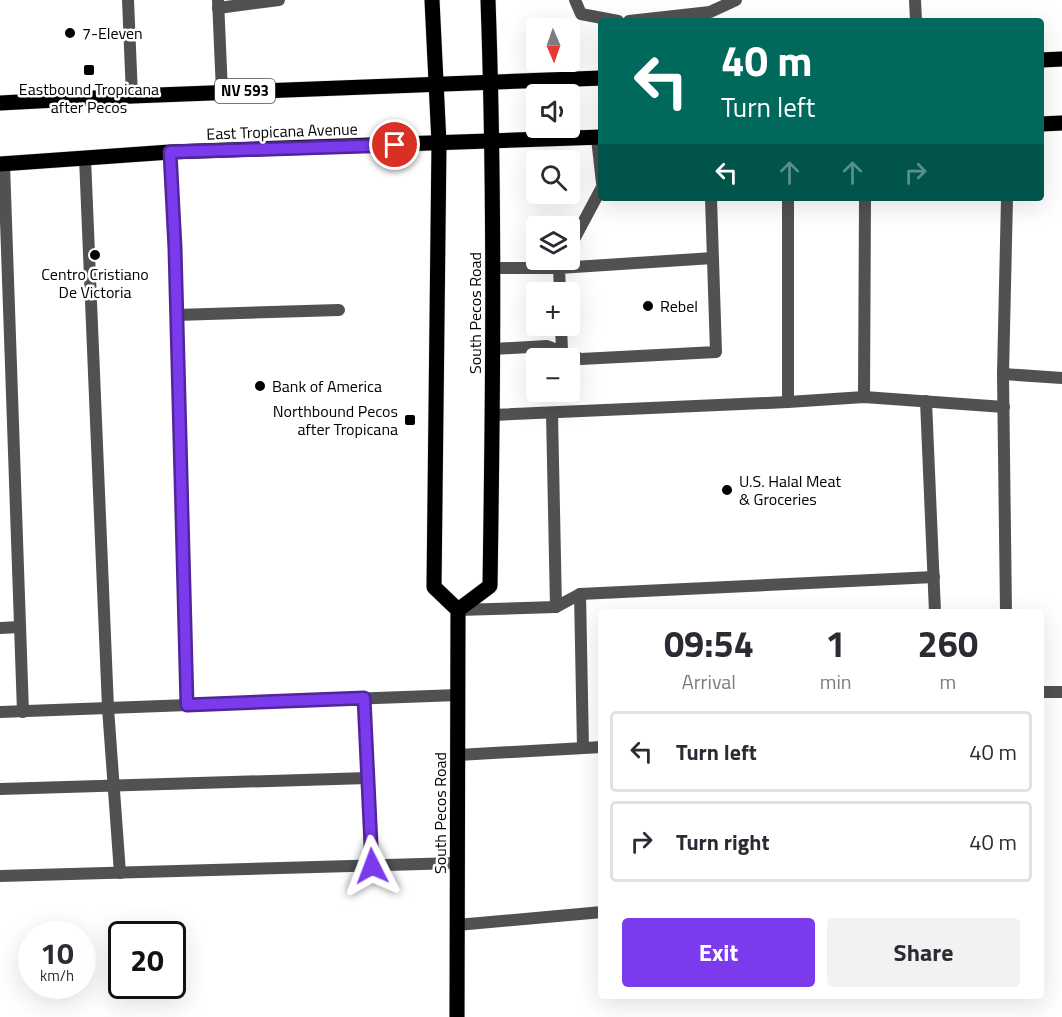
<!DOCTYPE html>
<html lang="en">
<head>
<meta charset="utf-8">
<style>
	body { margin:0; font-family:"Titillium Web",sans-serif; background:#f2f2f3; color:#2b2b33; height:100vh; display:flex; flex-direction:column; font-size:22px; white-space:nowrap }
	* { box-sizing:border-box; margin:0 }
	p { font-size:20px; color:#7c7c81 }
	.icon { flex:none; width:33px; height:33px; fill:none; stroke:currentColor; stroke-width:2; stroke-linecap:round; stroke-linejoin:round }
	.map { position:relative; flex:1; overflow:hidden }
	.panel { position:absolute; left:598px; top:609px; width:446px; height:390px; display:flex; flex-direction:column; background:#fff; border-radius:6px; box-shadow:0 6px 24px #0002 }
	.panel>* { flex:none }
	.banner { position:absolute; left:598px; top:18px; width:446px; height:183px; border-radius:6px; box-shadow:0 6px 24px #0002; background:#00695c; color:#fff; overflow:hidden }
	.needle { width:39px; rotate:178deg }
	.tools { position:absolute; left:526px; top:18px; display:grid; gap:12px }
	.tools a { display:grid; place-items:center; width:54px; height:54px; border-radius:6px; background:#fff; box-shadow:0 6px 24px #0002; font-size:30px }
	.speed { position:absolute; left:18px; top:921px; display:flex; gap:12px; font-size:30px; font-weight:700; text-align:center }
	.speed>* { display:grid; place-content:center; width:78px; height:78px; border-radius:50%; background:#fff; box-shadow:0 6px 24px #0002; line-height:1 }
	.speed small { font-size:15px; font-weight:400 }
	.speed .limit { border:3px solid #111; border-radius:9px; background:#fff; color:#111 }
	.pin { position:absolute; display:grid; place-items:center; width:51px; height:51px; color:#fff; margin:-26px; border:3px solid #fff; border-radius:50%; box-shadow:0 2px 6px #0007 }
	.me { position:absolute; width:66px; margin:-33px; rotate:357deg; stroke-linejoin:round; filter:drop-shadow(0 0 4px #0008) }
	.turn { display:flex; align-items:center; gap:21px; height:126px; padding:0 24px; font-size:27px }
	.turn .icon { width:78px; height:78px; stroke-width:2.5 }
	.turn b { display:block; font-size:42px; line-height:51px }
	.lanes { display:flex; align-items:center; height:57px; padding:0 24px; background:#0003; justify-content:center; gap:30px; direction:ltr }
	.lanes .off { opacity:.35 }
	.eta { display:flex; justify-content:space-evenly; align-items:center; height:102px; text-align:center }
	.eta b { font-size:36px; font-weight:700; line-height:42px }
	.primary-button { display:flex; gap:12px; margin-top:auto; padding:12px 24px }
	.primary-button a { flex:1; height:69px; border-radius:6px; background:#7c3aed; color:#fff; font-size:24px; font-weight:700; line-height:69px; text-align:center }
	.primary-button a+a { background:#f2f2f3; color:#2b2b33 }
	ul { padding:0; list-style:none }
	li { display:flex; align-items:center; gap:18px; height:81px; margin:0 12px 9px; padding:0 12px; border:3px solid #e1e1e2; border-radius:6px }
	li div { flex:1 }
	li b { display:block; font-size:22px }
	li em { font-style:normal }
	.map>svg:first-child { display:block }
	.lines { fill:none; stroke-linecap:round; stroke-linejoin:round }
	.primary-casing { stroke:#dbdbdb; stroke-width:16 }
	.lane { stroke:#515151; stroke-width:12 }
	.primary { stroke:#000; stroke-width:15 }
	.route-casing { stroke:#51269a; stroke-width:15 }
	.route { stroke:#7c3aed; stroke-width:10 }
	.poi-dot { fill:#000; stroke:#fff; stroke-width:2 }
	.labels { text-anchor:middle; stroke-width:5; stroke-linejoin:round; paint-order:stroke }
	.shield { fill:#fff; stroke:#4c4c4c; stroke-width:1.5 }
	.shield-label { font-size:15px; font-weight:bold; fill:#000 }
	.poi-label { font-size:16px; fill:#000; stroke:#fff; text-anchor:start }
	.street-label { font-size:16px; fill:#000; stroke:#fff }
</style>
</head>
<body>
<div class="map">
<svg width="1062" height="1017" viewBox="0 0 1062 1017">
	<rect width="100%" height="100%" fill="#fff"/>
	<g class="lines">
		<g class="primary-casing">
			<g id="primary">
				<path d="M432,0l7,143 -5,444 24,23 -1,407"/>
				<path d="M1041,60l21,-1"/>
				<path d="M0,103l132,-7 470,-18"/>
				<path d="M1041,124l21,-1"/>
				<path d="M0,164l170,-12 432,-15"/>
				<path d="M458,610l32,-24c3,-195 5,-391 -2,-586"/>
			</g>
		</g>
		<g class="lane">
			<path d="M128,0l4,96"/>
			<path d="M218,0l4,92"/>
			<path d="M575,0l6,14 37,7"/>
			<path d="M915,0l1,21"/>
			<path d="M218,8l61,-8"/>
			<path d="M629,21l81,-9 26,-12"/>
			<path d="M597,138l5,45"/>
			<path d="M170,152l5,96 12,457"/>
			<path d="M85,158l23,550 12,165"/>
			<path d="M4,164l19,548"/>
			<path d="M788,198v204"/>
			<path d="M570,247l32,-60"/>
			<path d="M492,268h67l3,-5"/>
			<path d="M560,292l-1,-24 154,-10"/>
			<path d="M176,315l163,-5"/>
			<path d="M561,326l1,25"/>
			<path d="M493,349l54,-3 34,13 135,-7 -5,-154"/>
			<path d="M1003,374l59,4"/>
			<path d="M864,397l1,-199"/>
			<path d="M926,401l9,211"/>
			<path d="M552,413l4,194"/>
			<path d="M493,415l295,-13 76,-5 140,10"/>
			<path d="M580,594l3,154"/>
			<path d="M458,610l98,-3 24,-13 354,-17"/>
			<path d="M1006,612l-3,-238 4,-176"/>
			<path d="M0,628l20,-1"/>
			<path d="M1041,692h21"/>
			<path d="M364,698l8,168"/>
			<path d="M0,712l458,-17"/>
			<path d="M458,755l144,-8"/>
			<path d="M0,789l368,-11"/>
			<path d="M0,876l457,-13"/>
			<path d="M457,925l145,-13"/>
		</g>
		<use href="#primary" class="primary"/>
	</g>
	<g class="lines">
		<g class="route-casing">
			<path id="route" d="M372,866l-8,-168 -177,7 -12,-457 -5,-96 225,-7"/>
		</g>
		<use href="#route" class="route"/>
	</g>
	<g class="poi-dot">
		<circle cx="70" cy="33" r="6"/>
		<rect x="83" y="64" width="12" height="12" rx="3"/>
		<circle cx="95" cy="255" r="6"/>
		<circle cx="648" cy="306" r="6"/>
		<circle cx="260" cy="386" r="6"/>
		<rect x="404" y="414" width="12" height="12" rx="3"/>
		<circle cx="727" cy="490" r="6"/>
	</g>
	<g class="labels">
		<rect class="shield" x="215" y="79" width="60" height="24" rx="4.5"/>
		<g class="shield-label">
			<text x="245" y="96">NV 593</text>
		</g>
		<g class="poi-label">
			<text x="82" y="39">7-Eleven</text>
			<text x="89" y="95" text-anchor="middle">Eastbound Tropicana<tspan x="89" dy="18">after Pecos</tspan></text>
			<text x="95" y="280" text-anchor="middle">Centro Cristiano<tspan x="95" dy="18">De Victoria</tspan></text>
			<text x="660" y="312">Rebel</text>
			<text x="272" y="392">Bank of America</text>
			<text x="398" y="417" text-anchor="end">Northbound Pecos<tspan x="398" dy="18">after Tropicana</tspan></text>
			<text x="739" y="487">U.S. Halal Meat<tspan x="739" dy="18">&amp; Groceries</tspan></text>
		</g>
		<g class="street-label">
			<text transform="translate(282 131) rotate(-2)" y="6">East Tropicana Avenue</text>
			<text transform="translate(475 313) rotate(-90)" y="6">South Pecos Road</text>
			<text transform="translate(440 813) rotate(-90)" y="6">South Pecos Road</text>
		</g>
	</g>
</svg>
<div class="tools">
<a><svg class="needle" viewBox="-14 -14 28 28"><path d="M0-13l5 13h-10z" fill="#e53935"/><path d="M0 13l5-13h-10z" fill="#7c7c81"/></svg></a>
<a><svg class="icon" aria-label="sound" viewBox="0 0 24 24"><path d="M4 9h4l5-4v14l-5-4H4zM17 9q2 3 0 6"/></svg></a>
<a><svg class="icon" aria-label="search" viewBox="0 0 24 24"><circle cx="10" cy="10" r="6"/><path d="M15 15l6 6"/></svg></a>
<a><svg class="icon" aria-label="layers" viewBox="0 0 24 24"><path d="M12 4l9 5-9 5-9-5zM3 14l9 5 9-5"/></svg></a>
<a>+</a>
<a>−</a>
</div>
<div class="speed"><div>10<small>km/h</small></div><div class="limit">20</div></div>
<div class="pin" style="left:395px;top:145px;background:#d93025"><svg class="icon" aria-label="arrive" viewBox="0 0 24 24"><path d="M6 21V4h12l-3 4 3 4H6"/></svg></div>
<svg class="me" style="left:372px;top:866px" viewBox="-20 -20 40 40"><path d="M0-17L14 15 0 8-14 15z" fill="#7c3aed" stroke="#fff" stroke-width="4"/></svg>
<div class="banner">
<div class="turn"><svg class="icon" aria-label="left" viewBox="0 0 24 24"><path d="M17 20v-9H6M10 6l-5 5 5 5"/></svg><div><b>40 m</b>Turn left</div></div>
<div class="lanes"><svg class="icon" aria-label="left" viewBox="0 0 24 24"><path d="M17 20v-9H6M10 6l-5 5 5 5"/></svg><svg class="icon off" aria-label="ahead" viewBox="0 0 24 24"><path d="M12 20V5M6 11l6-6 6 6"/></svg><svg class="icon off" aria-label="ahead" viewBox="0 0 24 24"><path d="M12 20V5M6 11l6-6 6 6"/></svg><svg class="icon off" aria-label="right" viewBox="0 0 24 24"><path d="M7 20v-9h11M14 6l5 5-5 5"/></svg></div>
</div>
<section class="panel">
<div class="eta">
<div><b>09:54</b><p>Arrival</p></div>
<div><b>1</b><p>min</p></div>
<div><b>260</b><p>m</p></div>
</div>
<ul>
<li><svg class="icon" aria-label="left" viewBox="0 0 24 24"><path d="M17 20v-9H6M10 6l-5 5 5 5"/></svg><div><b>Turn left</b></div><em>40 m</em></li>
<li><svg class="icon" aria-label="right" viewBox="0 0 24 24"><path d="M7 20v-9h11M14 6l5 5-5 5"/></svg><div><b>Turn right</b></div><em>40 m</em></li>
</ul>
<div class="primary-button"><a>Exit</a><a>Share</a></div>
</section>
</div>
</body>
</html>
